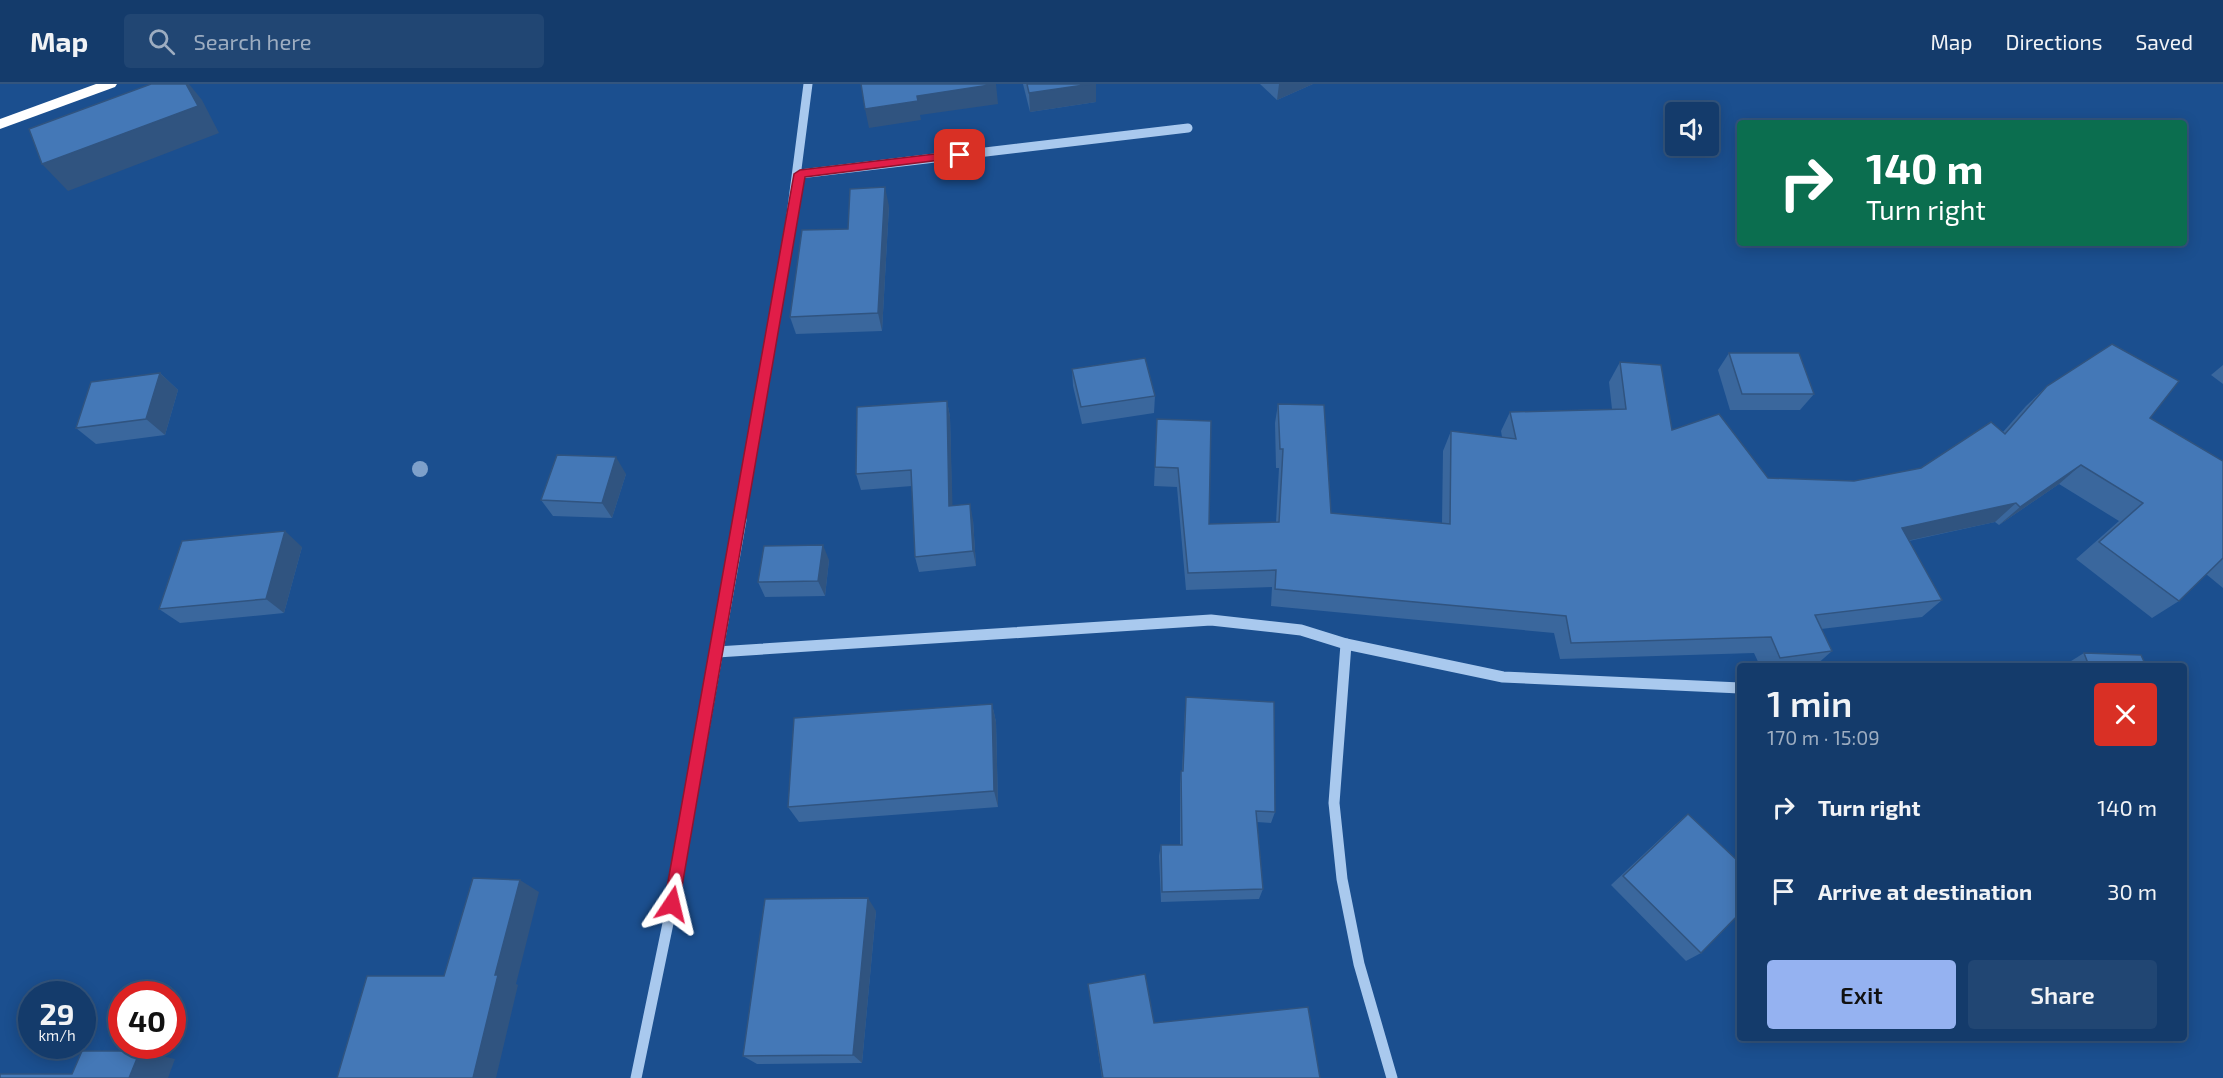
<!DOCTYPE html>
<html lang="en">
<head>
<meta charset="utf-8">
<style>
	body { margin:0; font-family:"Exo 2",sans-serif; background:#214673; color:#f1f3f6; height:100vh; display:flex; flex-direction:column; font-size:22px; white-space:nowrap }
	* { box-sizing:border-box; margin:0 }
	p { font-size:20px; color:#9dadc1 }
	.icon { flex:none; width:33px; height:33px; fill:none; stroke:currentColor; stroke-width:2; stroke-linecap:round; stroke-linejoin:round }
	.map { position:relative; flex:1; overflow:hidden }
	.sheet { position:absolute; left:1737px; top:579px; width:450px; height:378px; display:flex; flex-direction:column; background:#143b6b; border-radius:6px; box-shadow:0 3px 15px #0003,0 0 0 2px #33557e }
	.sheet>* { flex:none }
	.hud { position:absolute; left:1737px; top:36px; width:450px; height:126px; border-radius:6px; box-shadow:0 3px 15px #0003,0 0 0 2px #33557e; background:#0b6e4f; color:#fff; overflow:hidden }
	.buttons { position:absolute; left:1665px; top:18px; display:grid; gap:12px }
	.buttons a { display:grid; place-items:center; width:54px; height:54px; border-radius:6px; background:#143b6b; box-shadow:0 3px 15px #0003,0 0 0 2px #33557e; font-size:30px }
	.speed { position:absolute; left:18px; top:897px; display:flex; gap:12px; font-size:30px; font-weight:700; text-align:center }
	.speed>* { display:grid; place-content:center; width:78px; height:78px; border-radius:50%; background:#143b6b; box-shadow:0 3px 15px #0003,0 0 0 2px #33557e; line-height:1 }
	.speed small { font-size:15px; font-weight:400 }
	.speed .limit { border:9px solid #d22; background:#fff; color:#111 }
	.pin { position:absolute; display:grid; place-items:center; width:51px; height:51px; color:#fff; margin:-26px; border-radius:12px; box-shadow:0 3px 9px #0006 }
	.me { position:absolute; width:66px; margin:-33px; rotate:10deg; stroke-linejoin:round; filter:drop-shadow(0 0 4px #0008) }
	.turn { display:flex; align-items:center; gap:21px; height:126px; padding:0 30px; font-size:27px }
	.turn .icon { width:78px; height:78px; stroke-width:2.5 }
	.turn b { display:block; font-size:42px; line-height:51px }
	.round { display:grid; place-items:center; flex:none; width:63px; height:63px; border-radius:6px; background:#214673 }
	.head { display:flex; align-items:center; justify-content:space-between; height:102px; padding:0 30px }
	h1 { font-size:36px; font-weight:600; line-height:45px }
	.action { display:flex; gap:12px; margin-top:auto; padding:12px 30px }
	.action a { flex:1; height:69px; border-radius:6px; background:#95b2f1; color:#111; font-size:24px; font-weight:600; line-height:69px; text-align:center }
	.action a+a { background:#214673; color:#f1f3f6 }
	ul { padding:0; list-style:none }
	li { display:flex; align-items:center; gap:18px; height:84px; padding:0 30px }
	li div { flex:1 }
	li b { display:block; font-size:22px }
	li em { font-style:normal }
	header { display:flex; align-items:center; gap:36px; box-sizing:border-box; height:84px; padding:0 30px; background:#143b6b; border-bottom:2px solid #33557e }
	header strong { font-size:28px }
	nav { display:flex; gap:33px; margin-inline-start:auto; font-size:21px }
	.search { width:420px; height:54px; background:#214673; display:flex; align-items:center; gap:15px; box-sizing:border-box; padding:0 21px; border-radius:6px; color:#9dadc1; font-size:22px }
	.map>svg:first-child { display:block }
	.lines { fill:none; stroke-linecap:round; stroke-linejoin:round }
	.minor-far1 { stroke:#a9c9ee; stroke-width:9 }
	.minor { stroke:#a9c9ee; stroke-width:11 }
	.highway { fill:#fff; fill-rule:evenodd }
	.tree { fill:#7ea0ca }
	.wall { fill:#3a679d }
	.shaded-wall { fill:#305480 }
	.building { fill:#4478b7; stroke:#305480; stroke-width:1.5 }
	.route { fill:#e11d48; stroke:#92132f; stroke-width:1.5 }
</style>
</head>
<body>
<header>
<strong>Map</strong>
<div class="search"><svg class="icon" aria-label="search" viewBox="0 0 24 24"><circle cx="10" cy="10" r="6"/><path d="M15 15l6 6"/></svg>Search here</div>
<nav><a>Map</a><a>Directions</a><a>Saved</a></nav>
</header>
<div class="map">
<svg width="2223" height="994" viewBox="0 0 2223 994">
	<rect width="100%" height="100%" fill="#1b4f8f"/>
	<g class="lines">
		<g class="minor-far1">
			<path d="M800,90l388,-46"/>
			<path d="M740,438l46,-268 22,-170"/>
		</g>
		<g class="minor">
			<path d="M1346,560l-12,159 8,76 17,85 33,114"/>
			<path d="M717,568l494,-32 90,10 45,14 157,33 237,11"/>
			<path d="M636,994l42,-203 63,-355"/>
		</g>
		<path class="highway" d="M96,0h21l-2,3 -115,42v-10z"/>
	</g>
	<circle class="tree" cx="420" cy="385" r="8"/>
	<g class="wall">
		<path d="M1023,0h73v18l-66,10z"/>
		<path d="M1260,0h53l-36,16z"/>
		<path d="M889,122l-7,125 -86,3 -6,-17 58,-88z"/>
		<path d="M1729,269l85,41 -14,16h-70l-12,-40z"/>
		<path d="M1620,278l52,68 96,48 86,3 67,-13 82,-36 23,-26 21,-20 103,32 73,43v127l-17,-14 -27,27 -27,17 -76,-59 43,-38 -60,-37 -60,41 -4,-3 -86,19 33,59 -20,17 -101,12 11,22 -17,15h-55l-6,-13 -194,6 -6,-26 -283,-27 1,-19 -86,3 -9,-103 -23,-1 3,-67 52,105 67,-2 3,-54h-3l-1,-45 3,-19 53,109 111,10 1,-72 8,-20 51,6 -1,-6 9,-19 102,-3 -3,-27z"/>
		<path d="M2223,281v19l-12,-9z"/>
		<path d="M1072,285l83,27 -1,17 -72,11 -9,-38z"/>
		<path d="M160,289l18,17 -13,45 -69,9 -20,-16z"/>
		<path d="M947,317l3,16 2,89 21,14 3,46 -57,6 -4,-15 -3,-71 -51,4 -5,-16z"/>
		<path d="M626,390l-14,44 -59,-2 -12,-16z"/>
		<path d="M302,463l-18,66 -104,10 -21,-14z"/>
		<path d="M829,476l-4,36 -60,1 -7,-15z"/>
		<path d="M2084,569l62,13h-83z"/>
		<path d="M1186,613l89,115 -4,11 -14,-1 6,67 -4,10 -98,3 -2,-46 2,-11h19v-62l1,-12h1l3,-61z"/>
		<path d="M992,620l4,18 2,85 -199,15 -11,-15z"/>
		<path d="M1688,730l13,139 -15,8 -75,-76 64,-60z"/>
		<path d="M876,827l-14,152 -105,1 -14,-8z"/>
		<path d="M1088,900l66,39 166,55h-218z"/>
	</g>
	<g class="shaded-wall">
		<path d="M186,0h3l13,16 17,33 -151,58 -26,-27z"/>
		<path d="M996,0l2,20 -78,11 1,5 -52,8 -4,-19 52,-13z"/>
		<path d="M1091,0h5v18l-66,10 -1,-19z"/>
		<path d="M1279,0h34l-36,16z"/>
		<path d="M885,103l4,19 -7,125 -4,-18z"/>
		<path d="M160,289l18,17 -13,45 -19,-16z"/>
		<path d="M947,317l3,16 3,105 -4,-16z"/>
		<path d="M616,373l10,17 -14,44 -10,-15z"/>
		<path d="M2081,381l-22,19 -60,41 21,-18z"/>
		<path d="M2016,419l-21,19 -112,24 19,-18z"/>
		<path d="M970,420l3,16 3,46 -3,-15z"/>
		<path d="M285,447l17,16 -18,66 -18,-14z"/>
		<path d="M823,461l6,15 -4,36 -7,-15z"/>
		<path d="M992,620l4,18 2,85 -4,-16z"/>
		<path d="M520,796l19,12 -23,92 2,1 -22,93h-23l22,-103z"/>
		<path d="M868,814l8,13 -14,152 -9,-8z"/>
		<path d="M140,967l35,8 -7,19h-39z"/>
	</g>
	<g class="building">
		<path d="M151,0h35l12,22 -156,58 -13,-35z"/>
		<path d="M861,0h135l-79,12 1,5 -53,8z"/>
		<path d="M1027,0h64l-62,9z"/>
		<path d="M885,103l-7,126 -88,4 12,-87 46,-1 2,-40z"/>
		<path d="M2112,260l67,37 -29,37 73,43v97l-44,43 -80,-59 44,-39 -62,-38 -61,42 -4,-4 -114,25 40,72 -127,15 17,36 -52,7 -9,-21 -200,6 -5,-27 -291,-27 1,-19 -88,3 -10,-105 -23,-1 2,-48 54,2 -2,103 70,-2 4,-73h-3l-2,-45 46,1 7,108 119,11 1,-93 65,8 -6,-27 116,-3 -6,-47 41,3 11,65 47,-16 49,64 86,3 67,-13 70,-46 14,12 42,-48z"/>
		<path d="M1729,269h70l15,41h-72z"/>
		<path d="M1145,274l10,38 -74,11 -9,-38z"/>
		<path d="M160,289l-14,46 -70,9 15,-46z"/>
		<path d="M947,317l2,105 21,-2 3,47 -58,6 -4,-87 -55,4 1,-67z"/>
		<path d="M557,371l59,2 -14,46 -61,-3z"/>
		<path d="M285,447l-19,68 -107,10 23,-68z"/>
		<path d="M823,461l-5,36 -60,1 6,-36z"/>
		<path d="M2084,569l57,2 5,11h-57z"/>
		<path d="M1186,613l88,5 1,110 -19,-1 7,78 -101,3 -1,-47h21l-1,-74h2z"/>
		<path d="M992,620l2,87 -206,16 6,-89z"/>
		<path d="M1688,730l52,49v50l-39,40 -78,-77z"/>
		<path d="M473,794l47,2 -25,95h3l-25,103h-136l30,-102h77z"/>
		<path d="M868,814l-15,157 -110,1 22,-157z"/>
		<path d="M1145,890l9,49 154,-16 12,71h-217l-15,-94z"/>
		<path d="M82,967h58l-11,27h-129v-4h72z"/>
	</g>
	<path class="route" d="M960,67l5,4 -1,2 -159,20 -126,727 -2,6 -5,2 -6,-2 -2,-6 130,-730 6,-4z"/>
</svg>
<div class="buttons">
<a><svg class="icon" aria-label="sound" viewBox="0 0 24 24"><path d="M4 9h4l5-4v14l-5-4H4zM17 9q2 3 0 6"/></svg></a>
</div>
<div class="speed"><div>29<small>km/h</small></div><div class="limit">40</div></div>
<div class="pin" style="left:960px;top:71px;background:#d93025"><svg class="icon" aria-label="arrive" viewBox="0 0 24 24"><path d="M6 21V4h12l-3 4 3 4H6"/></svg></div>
<svg class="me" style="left:672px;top:820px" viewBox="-20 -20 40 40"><path d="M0-17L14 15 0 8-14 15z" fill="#e11d48" stroke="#fff" stroke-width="4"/></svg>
<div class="hud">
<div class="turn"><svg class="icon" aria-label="right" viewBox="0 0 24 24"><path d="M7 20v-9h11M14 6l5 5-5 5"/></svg><div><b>140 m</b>Turn right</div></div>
</div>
<section class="sheet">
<div class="head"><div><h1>1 min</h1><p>170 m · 15:09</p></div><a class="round" style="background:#d93025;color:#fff"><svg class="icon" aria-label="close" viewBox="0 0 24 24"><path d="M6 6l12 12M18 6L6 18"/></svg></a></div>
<ul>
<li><svg class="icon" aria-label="right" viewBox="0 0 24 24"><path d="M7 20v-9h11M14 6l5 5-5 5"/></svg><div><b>Turn right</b></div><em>140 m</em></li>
<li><svg class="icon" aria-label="arrive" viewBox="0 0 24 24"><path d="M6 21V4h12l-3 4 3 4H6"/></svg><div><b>Arrive at destination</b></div><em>30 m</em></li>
</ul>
<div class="action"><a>Exit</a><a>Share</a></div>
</section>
</div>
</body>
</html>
